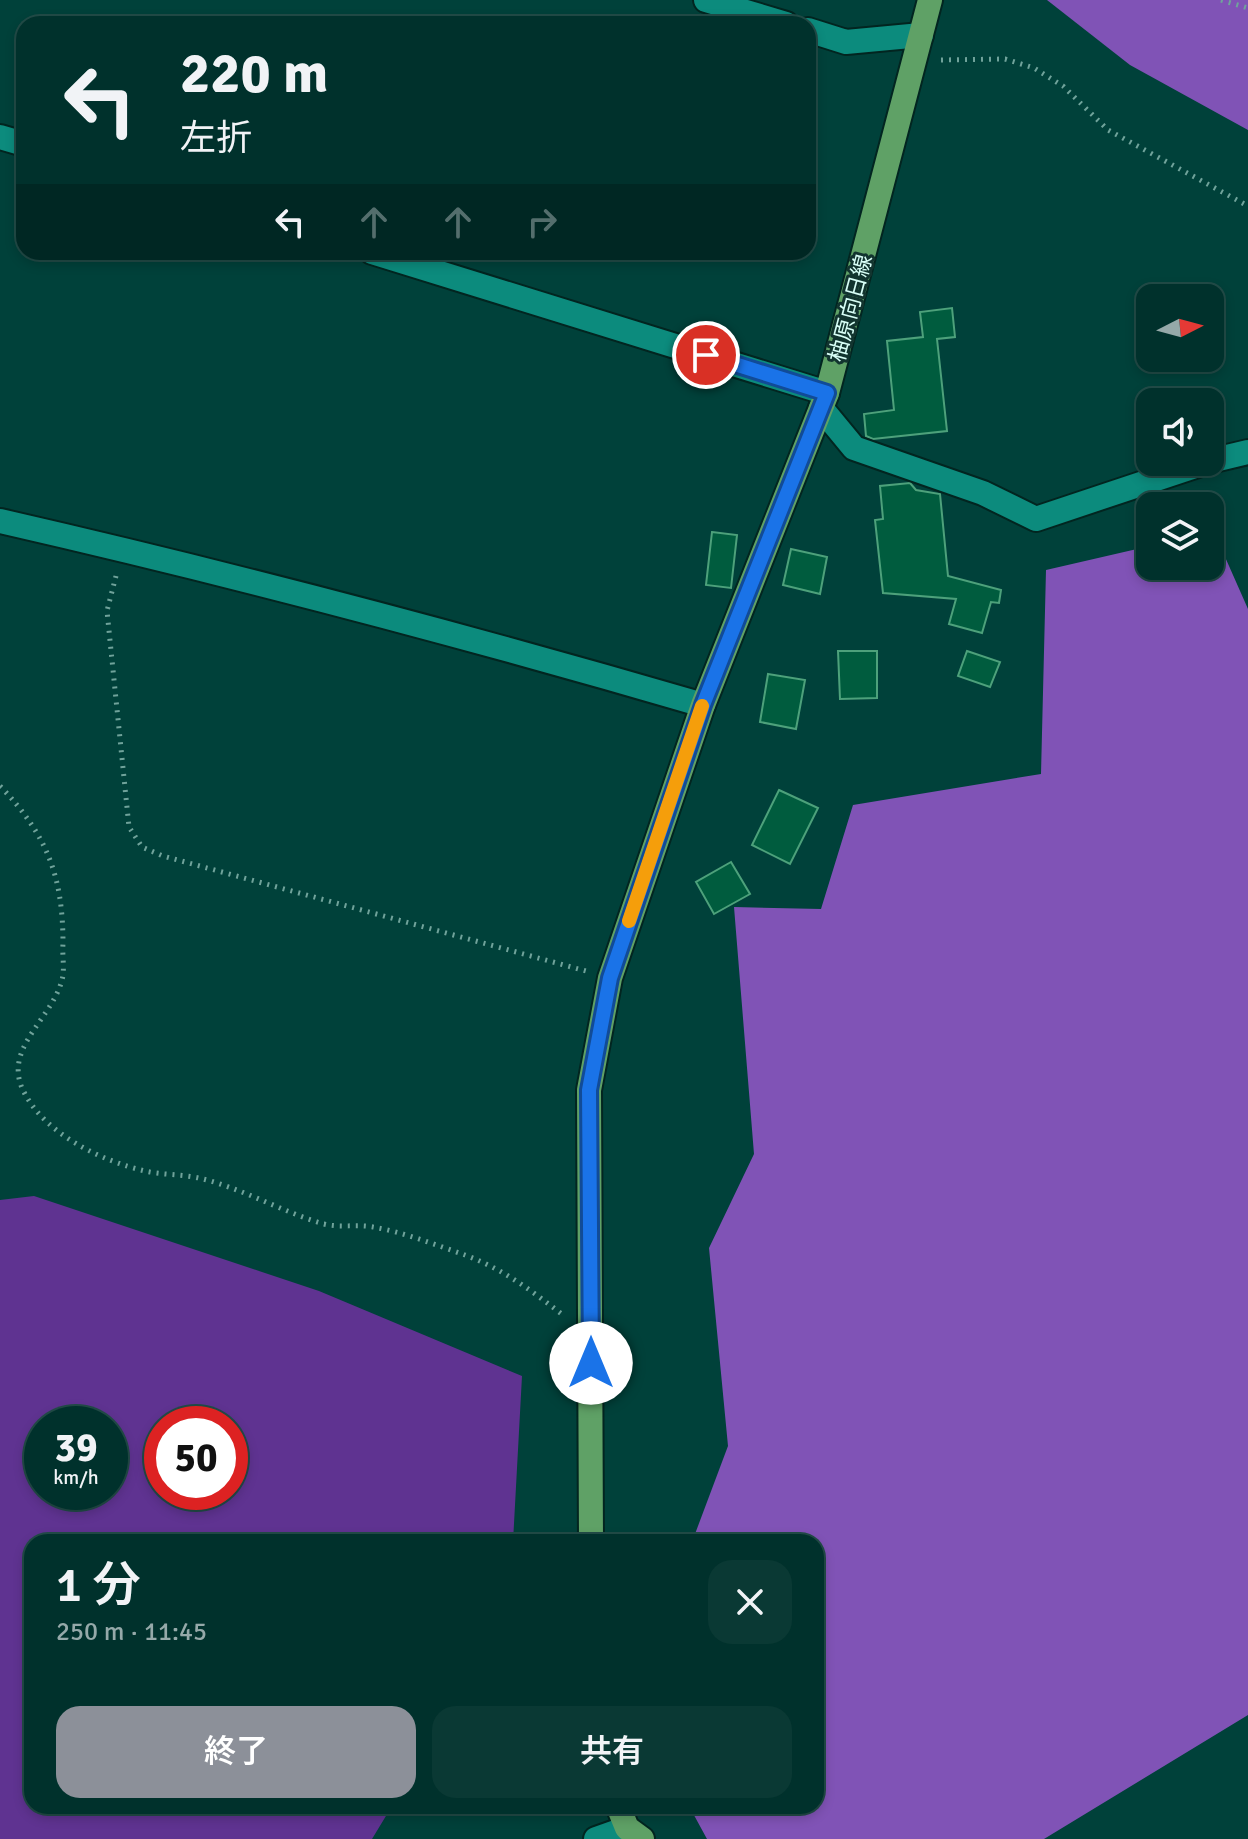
<!DOCTYPE html>
<html lang="ja">
<head>
<meta charset="utf-8">
<style>
	body { margin:0; font-family:Signika,"Noto Sans JP",sans-serif; background:#0a3934; color:#f1f3f6; height:100vh; display:flex; flex-direction:column; font-size:30px; white-space:nowrap }
	* { box-sizing:border-box; margin:0 }
	p { font-size:26px; color:#95a9a9 }
	.icon { flex:none; width:44px; height:44px; fill:none; stroke:currentColor; stroke-width:2; stroke-linecap:round; stroke-linejoin:round }
	.map { position:relative; flex:1; overflow:hidden }
	.side { position:absolute; left:24px; top:1534px; width:800px; height:280px; display:flex; flex-direction:column; background:#00312c; border-radius:24px; box-shadow:0 4px 12px #0003,0 0 0 2px #224c48 }
	.side>* { flex:none }
	.hud { position:absolute; left:16px; top:16px; width:800px; height:244px; border-radius:24px; box-shadow:0 4px 12px #0003,0 0 0 2px #224c48; background:#00312c; color:#f1f3f6; overflow:hidden }
	.needle { width:52px; rotate:84deg }
	.controls { position:absolute; left:1136px; top:284px; display:grid; gap:16px }
	.controls a { display:grid; place-items:center; width:88px; height:88px; border-radius:16px; background:#00312c; box-shadow:0 4px 12px #0003,0 0 0 2px #224c48; font-size:40px }
	.speed { position:absolute; left:24px; top:1406px; display:flex; gap:16px; font-size:40px; font-weight:700; text-align:center }
	.speed>* { display:grid; place-content:center; width:104px; height:104px; border-radius:50%; background:#00312c; box-shadow:0 4px 12px #0003,0 0 0 2px #224c48; line-height:1 }
	.speed small { font-size:20px; font-weight:400 }
	.speed .limit { border:12px solid #d22; background:#fff; color:#111 }
	.pin { position:absolute; display:grid; place-items:center; width:68px; height:68px; color:#fff; margin:-34px; border:4px solid #fff; border-radius:50%; box-shadow:0 2px 8px #0007 }
	.me { position:absolute; width:88px; margin:-44px; rotate:0deg; stroke-linejoin:round; filter:drop-shadow(0 0 6px #0008) }
	.turn { display:flex; align-items:center; gap:28px; height:168px; padding:0 32px; font-size:36px }
	.turn .icon { width:104px; height:104px; stroke-width:2.5 }
	.turn b { display:block; font-size:56px; line-height:68px }
	.lanes { display:flex; align-items:center; height:76px; padding:0 32px; background:#0003; justify-content:center; gap:40px; direction:ltr }
	.lanes .off { opacity:.35 }
	.round { display:grid; place-items:center; flex:none; width:84px; height:84px; border-radius:24px; background:#0a3934 }
	.overview { display:flex; align-items:center; justify-content:space-between; height:136px; padding:0 32px }
	h1 { font-size:48px; font-weight:600; line-height:60px }
	.primary-button { display:flex; gap:16px; margin-top:auto; padding:16px 32px }
	.primary-button a { flex:1; height:92px; border-radius:24px; background:#8c9099; color:#fff; font-size:32px; font-weight:600; line-height:92px; text-align:center }
	.primary-button a+a { background:#0a3934; color:#f1f3f6 }
	.map>svg:first-child { display:block }
	.green { fill:#5f3391; fill-rule:evenodd }
	.forest { fill:#8053b6 }
	.building { fill:#005c3e; stroke:#4da17b; stroke-width:2 }
	.lines { fill:none; stroke-linecap:round; stroke-linejoin:round }
	.minor-casing { stroke:#022520; stroke-width:28 }
	.major-casing { stroke:#022520; stroke-width:28 }
	.path { stroke:#70a39b; stroke-width:5; stroke-dasharray:2 6; stroke-linecap:butt }
	.minor { stroke:#0c8b7d; stroke-width:24 }
	.major { stroke:#5fa166; stroke-width:24 }
	.route-casing { stroke:#114b97; stroke-width:20 }
	.route { stroke:#1a73e8; stroke-width:14 }
	.slow { stroke:#f59e0b; stroke-width:14 }
	.labels { text-anchor:middle; stroke-width:6; stroke-linejoin:round; paint-order:stroke }
	.street-label { font-size:22px; fill:#d8fef6; stroke:#12342f }
</style>
</head>
<body>
<div class="map">
<svg width="1248" height="1839" viewBox="0 0 1248 1839">
	<rect width="100%" height="100%" fill="#00413a"/>
	<path class="green" d="M34,1196l285,95 203,85 -9,166h-481v264h360l-20,33h-372v-639zM42,1424h68v68h-68zM162,1424h68v68h-68z"/>
	<g class="forest">
		<path d="M1047,0h201v130l-118,-65z"/>
		<path d="M1214,532l34,77v1106l-204,124h-337l-18,-33h127v-264h-124l36,-96 -19,-198 45,-94 -20,-247 87,2 32,-104 188,-31 5,-204 104,-24v20h60v-33z"/>
	</g>
	<g class="building">
		<path d="M952,308l3,29 -18,2 10,92 -74,8 -7,-3 -2,-22 30,-4 -7,-69 36,-4 -3,-25z"/>
		<path d="M910,483l6,7 24,4 8,82 53,14 -2,13 -8,-1 -9,31 -33,-9 7,-25 -73,-6 -8,-73 8,-1 -3,-33z"/>
		<path d="M712,532l25,3 -6,53 -25,-3z"/>
		<path d="M791,549l36,8 -7,37 -37,-9z"/>
		<path d="M838,651h39v47l-37,1z"/>
		<path d="M967,651l33,11 -10,25 -32,-11z"/>
		<path d="M768,674l37,6 -9,49 -36,-7z"/>
		<path d="M779,790l39,18 -28,56 -38,-19z"/>
		<path d="M731,862l19,32 -36,20 -18,-32z"/>
	</g>
	<g class="lines">
		<g class="minor-casing">
			<g id="minor">
				<path d="M706,0l80,24"/>
				<path d="M808,30l38,12 75,-7"/>
				<path d="M0,137l24,7"/>
				<path d="M372,252l455,141"/>
				<path d="M821,408l33,40 129,45 53,26 171,-57"/>
				<path d="M1210,461l38,-9"/>
				<path d="M0,521c236,54 470,116 703,184"/>
				<path d="M596,1839l31,-11"/>
			</g>
		</g>
		<g class="major-casing">
			<g id="major">
				<path d="M591,1542l-2,-452 21,-112 93,-273 124,-312 103,-393"/>
				<path d="M618,1806l9,22 15,11"/>
			</g>
		</g>
		<g class="path">
			<path d="M1221,0l27,8"/>
			<path d="M941,60l64,-1 29,9 29,18 45,44 140,76"/>
			<path d="M116,576l-9,35 22,216 13,20 21,9 423,115"/>
			<path d="M0,786c47,49 63,90 63,158 -1,11 2,26 -1,36 -11,41 -62,70 -37,114 22,41 77,67 120,77 17,4 36,3 54,7 43,10 83,34 125,46 16,4 33,0 49,3 30,5 63,18 92,28 38,14 67,36 98,60"/>
		</g>
		<use href="#minor" class="minor"/>
		<use href="#major" class="major"/>
	</g>
	<g class="lines">
		<g class="route-casing">
			<path id="route" d="M591,1363l-2,-273 21,-112 93,-273 124,-312 -121,-38"/>
		</g>
		<use href="#route" class="route"/>
		<path class="slow" d="M629,921l73,-215"/>
	</g>
	<g class="labels">
		<g class="street-label">
			<text transform="translate(850 308) rotate(-75)" y="8">柚原向日線</text>
		</g>
	</g>
</svg>
<div class="controls">
<a><svg class="needle" viewBox="-14 -14 28 28"><path d="M0-13l5 13h-10z" fill="#e53935"/><path d="M0 13l5-13h-10z" fill="#95a9a9"/></svg></a>
<a><svg class="icon" aria-label="sound" viewBox="0 0 24 24"><path d="M4 9h4l5-4v14l-5-4H4zM17 9q2 3 0 6"/></svg></a>
<a><svg class="icon" aria-label="layers" viewBox="0 0 24 24"><path d="M12 4l9 5-9 5-9-5zM3 14l9 5 9-5"/></svg></a>
</div>
<div class="speed"><div>39<small>km/h</small></div><div class="limit">50</div></div>
<div class="pin" style="left:706px;top:355px;background:#d93025"><svg class="icon" aria-label="arrive" viewBox="0 0 24 24"><path d="M6 21V4h12l-3 4 3 4H6"/></svg></div>
<svg class="me" style="left:591px;top:1363px" viewBox="-20 -20 40 40"><circle r="19" fill="#fff"/><path d="M0-13L10 11 0 6-10 11z" fill="#1a73e8"/></svg>
<div class="hud">
<div class="turn"><svg class="icon" aria-label="left" viewBox="0 0 24 24"><path d="M17 20v-9H6M10 6l-5 5 5 5"/></svg><div><b>220 m</b>左折</div></div>
<div class="lanes"><svg class="icon" aria-label="left" viewBox="0 0 24 24"><path d="M17 20v-9H6M10 6l-5 5 5 5"/></svg><svg class="icon off" aria-label="ahead" viewBox="0 0 24 24"><path d="M12 20V5M6 11l6-6 6 6"/></svg><svg class="icon off" aria-label="ahead" viewBox="0 0 24 24"><path d="M12 20V5M6 11l6-6 6 6"/></svg><svg class="icon off" aria-label="right" viewBox="0 0 24 24"><path d="M7 20v-9h11M14 6l5 5-5 5"/></svg></div>
</div>
<section class="side">
<div class="overview"><div><h1>1 分</h1><p>250 m · 11:45</p></div><a class="round"><svg class="icon" aria-label="close" viewBox="0 0 24 24"><path d="M6 6l12 12M18 6L6 18"/></svg></a></div>
<div class="primary-button"><a>終了</a><a>共有</a></div>
</section>
</div>
</body>
</html>
